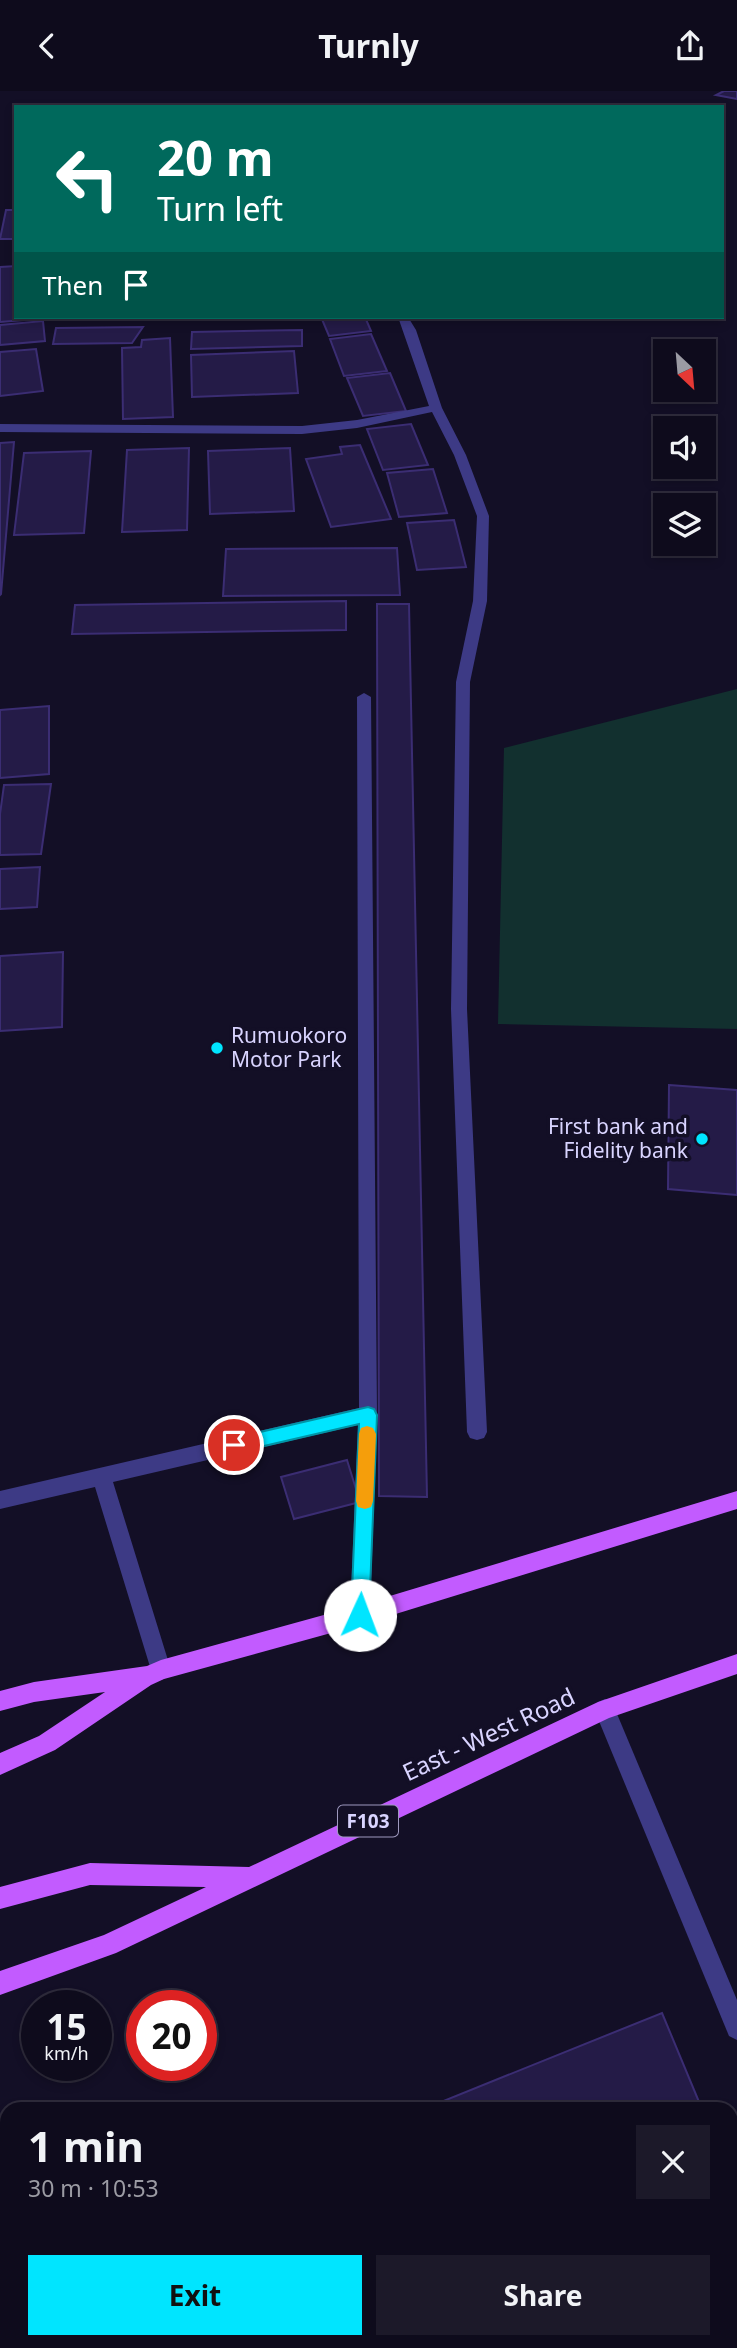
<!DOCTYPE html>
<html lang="en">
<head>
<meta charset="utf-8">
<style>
	body { margin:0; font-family:"Noto Sans",sans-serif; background:#1c1929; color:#f1f3f6; height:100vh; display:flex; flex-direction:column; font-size:26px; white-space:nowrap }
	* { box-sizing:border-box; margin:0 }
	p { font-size:23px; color:#9b9ba3 }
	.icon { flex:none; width:38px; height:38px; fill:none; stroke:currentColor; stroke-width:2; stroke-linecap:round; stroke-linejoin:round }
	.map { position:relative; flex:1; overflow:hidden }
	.details { position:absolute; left:0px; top:2011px; width:738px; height:247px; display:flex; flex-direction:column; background:#0e0b1c; border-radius:21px 21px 0 0; box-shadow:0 4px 10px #0003,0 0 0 2px #2e2b3b }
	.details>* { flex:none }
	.hud { position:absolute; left:14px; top:14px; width:710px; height:214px; border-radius:0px; box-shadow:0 4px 10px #0003,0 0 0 2px #2e2b3b; background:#00695c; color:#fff; overflow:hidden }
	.needle { width:46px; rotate:154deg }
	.controls { position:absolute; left:653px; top:248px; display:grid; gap:14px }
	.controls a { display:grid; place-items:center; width:63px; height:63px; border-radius:0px; background:#0e0b1c; box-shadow:0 4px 10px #0003,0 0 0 2px #2e2b3b; font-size:35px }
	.speed { position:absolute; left:21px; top:1899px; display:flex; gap:14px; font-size:35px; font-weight:700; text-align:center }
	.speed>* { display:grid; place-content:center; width:91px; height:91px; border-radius:50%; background:#0e0b1c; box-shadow:0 4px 10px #0003,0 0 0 2px #2e2b3b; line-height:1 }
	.speed small { font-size:18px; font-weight:400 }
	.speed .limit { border:10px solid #d22; background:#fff; color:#111 }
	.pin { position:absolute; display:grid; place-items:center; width:60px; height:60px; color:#fff; margin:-30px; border:4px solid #fff; border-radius:50%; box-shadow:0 2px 7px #0007 }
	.me { position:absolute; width:77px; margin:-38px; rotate:2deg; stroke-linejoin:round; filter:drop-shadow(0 0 5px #0008) }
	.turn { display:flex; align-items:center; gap:24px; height:147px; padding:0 28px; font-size:32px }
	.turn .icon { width:91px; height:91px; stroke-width:2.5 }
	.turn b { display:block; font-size:49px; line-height:60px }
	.then { display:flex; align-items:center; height:66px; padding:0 28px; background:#0003; gap:14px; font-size:26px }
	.round { display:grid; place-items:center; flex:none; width:74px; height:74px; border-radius:0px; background:#1c1929 }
	.head { display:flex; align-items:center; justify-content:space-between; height:119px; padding:0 28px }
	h1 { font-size:42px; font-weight:700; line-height:52px }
	.button { display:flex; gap:14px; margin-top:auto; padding:14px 28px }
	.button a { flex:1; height:80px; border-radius:0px; background:#00e5ff; color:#111; font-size:28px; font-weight:700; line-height:80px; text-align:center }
	.button a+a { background:#1c1929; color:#f1f3f6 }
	header { display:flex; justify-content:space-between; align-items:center; height:91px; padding:0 28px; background:#0e0b1c; font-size:32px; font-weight:700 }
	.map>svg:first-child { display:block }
	.green { fill:#12302f }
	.building { fill:#241b47; stroke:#3b2d73; stroke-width:2 }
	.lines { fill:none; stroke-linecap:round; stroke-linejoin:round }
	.lane { fill:#3d3a85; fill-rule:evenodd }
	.street { fill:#3d3a85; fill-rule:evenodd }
	.primary { fill:#c25bff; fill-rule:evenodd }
	.route { fill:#00e5ff; stroke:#0095a6; stroke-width:2 }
	.slow { fill:#f59e0b }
	.poi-dot { fill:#00e5ff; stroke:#130f26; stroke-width:2.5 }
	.labels { text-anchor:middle; stroke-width:7; stroke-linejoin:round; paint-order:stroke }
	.shield { fill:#130f26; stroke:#9e99be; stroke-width:2 }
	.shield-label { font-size:19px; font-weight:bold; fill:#d9d4ff }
	.poi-label { font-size:21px; fill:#d9d4ff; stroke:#130f26; text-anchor:start }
	.near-street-label { font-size:24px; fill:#d9d4ff; stroke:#130f26 }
</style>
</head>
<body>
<header><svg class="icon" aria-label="back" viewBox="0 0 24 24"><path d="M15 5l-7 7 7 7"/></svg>Turnly<svg class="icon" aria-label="share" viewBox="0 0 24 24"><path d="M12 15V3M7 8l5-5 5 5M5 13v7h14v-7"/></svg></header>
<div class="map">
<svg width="737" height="2257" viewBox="0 0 737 2257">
	<rect width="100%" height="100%" fill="#130f26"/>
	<g class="green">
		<path d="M737,598v340l-239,-5 6,-276z"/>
		<path d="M415,2250l67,1 1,6h-83z"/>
	</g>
	<g class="building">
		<path d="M724,0h13v8l-21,-4z"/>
		<path d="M6,119h10v29h-16z"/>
		<path d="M16,175v51l33,1 -49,4v-55z"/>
		<path d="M321,226h44l6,14 -42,5z"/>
		<path d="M43,230l2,20 -45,4v-20z"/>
		<path d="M143,236l-11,16 -79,1 3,-16z"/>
		<path d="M302,239v16l-111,3 1,-17z"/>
		<path d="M371,243l16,37 -43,5 -14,-37z"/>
		<path d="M170,247l3,79 -50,2 -1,-71 19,-1 1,-7z"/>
		<path d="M36,258l7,42 -43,5v-44z"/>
		<path d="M294,260l4,42 -106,4 -1,-42z"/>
		<path d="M390,282l16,38 -43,5 -16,-38z"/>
		<path d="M411,333l17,41 -45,5 -16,-41z"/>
		<path d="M14,351l-13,152 -1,1v-152z"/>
		<path d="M360,354l31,74 -60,8 -25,-68 36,-5 -2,-7z"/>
		<path d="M189,357l-2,82 -65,2 5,-82z"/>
		<path d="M290,357l4,63 -84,3 -2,-63z"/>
		<path d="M91,360l-7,82 -70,2 10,-82z"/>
		<path d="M433,378l14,44 -48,4 -12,-44z"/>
		<path d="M454,429l12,47 -49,3 -10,-47z"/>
		<path d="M397,457l3,47 -177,1 3,-47z"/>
		<path d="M346,510v29l-274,4 3,-29z"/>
		<path d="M377,513h32l18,893 -48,-1z"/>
		<path d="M49,615v68l-49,4v-68z"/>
		<path d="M51,693l-10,70 -41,1v-41l4,-29z"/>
		<path d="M40,776l-3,40 -37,2v-40z"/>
		<path d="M63,861l-1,75 -62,4v-75z"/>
		<path d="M669,994l68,5v105l-69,-6z"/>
		<path d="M347,1369l13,42 -66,17 -13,-42z"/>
		<path d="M662,1922l40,96h-270l-1,-3z"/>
		<path d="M7,2198v52h49l2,7h-58v-56z"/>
		<path d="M76,2250h56l1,7h-60l-1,-5z"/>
		<path d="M148,2250h189l-14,7h-173z"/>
		<path d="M483,2250h109l2,7h-108z"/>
	</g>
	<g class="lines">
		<path class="lane" d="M364,602l7,4 6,717 -7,201 -3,7 -7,3 -7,-3 -3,-7 8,-190 -245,57 58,188 -3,7 -7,3 -7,-3 -3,-7 -56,-183 -95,22v-18l359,-83 -2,-711z"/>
		<g class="street">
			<path d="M398,226h10l8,13 26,78 24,47 23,61 -2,85 -17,81 -3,327 20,423 -3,6 -7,2 -7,-2 -3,-6 -16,-423 5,-327 17,-81 4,-85 -23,-61 -22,-43 -75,16 -55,6 -302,-2v-8l302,2 55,-6 72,-14z"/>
			<path d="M605,1608l7,3 125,298v40l-8,-4 -135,-327 4,-7z"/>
		</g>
		<g class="primary">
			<path d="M737,1400v18l-377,116 -196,54 -13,6 -96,65 -55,25v-22l39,-17 66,-44 -71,10 -34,9v-20l34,-9 113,-16 14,-6 199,-55z"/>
			<path d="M737,1563v20l-128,44 -493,235 -116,42v-24l104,-36 102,-48 -116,-2 -90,24v-22l90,-24 159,4 349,-165z"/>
		</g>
	</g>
	<path class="route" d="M368,1316l6,2 3,6 -8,200 -2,6 -7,3 -7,-3 -2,-6 8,-191 -125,29 -6,-2 -2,-6 2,-5 6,-2z"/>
	<path class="slow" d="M367,1335l6,2 3,6 -3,67 -2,6 -6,2 -7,-2 -2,-6 3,-67 2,-6z"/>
	<g class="poi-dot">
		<circle cx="217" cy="957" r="7"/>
		<circle cx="702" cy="1048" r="7"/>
	</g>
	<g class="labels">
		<rect class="shield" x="338" y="1714.5" width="60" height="31" rx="5"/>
		<g class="shield-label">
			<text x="368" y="1737">F103</text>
		</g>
		<g class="poi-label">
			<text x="231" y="952">Rumuokoro<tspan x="231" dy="24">Motor Park</tspan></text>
			<text x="688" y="1043" text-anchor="end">First bank and<tspan x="688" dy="24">Fidelity bank</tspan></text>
		</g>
		<g class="near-street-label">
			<text transform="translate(489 1644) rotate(-25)" y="8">East - West Road</text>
		</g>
	</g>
</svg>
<div class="controls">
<a><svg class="needle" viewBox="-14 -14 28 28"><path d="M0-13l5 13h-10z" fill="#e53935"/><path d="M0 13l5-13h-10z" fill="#9b9ba3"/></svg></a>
<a><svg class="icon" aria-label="sound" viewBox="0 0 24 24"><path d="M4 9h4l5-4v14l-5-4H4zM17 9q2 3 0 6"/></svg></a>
<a><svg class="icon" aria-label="layers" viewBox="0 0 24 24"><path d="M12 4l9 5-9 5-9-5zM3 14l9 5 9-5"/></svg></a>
</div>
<div class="speed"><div>15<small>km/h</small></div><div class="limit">20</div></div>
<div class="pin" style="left:234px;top:1354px;background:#d93025"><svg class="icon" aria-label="arrive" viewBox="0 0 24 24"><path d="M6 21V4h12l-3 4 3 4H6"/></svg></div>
<svg class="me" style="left:360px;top:1524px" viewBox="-20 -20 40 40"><circle r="19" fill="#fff"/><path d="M0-13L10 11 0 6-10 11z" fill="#00e5ff"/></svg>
<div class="hud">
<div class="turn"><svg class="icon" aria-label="left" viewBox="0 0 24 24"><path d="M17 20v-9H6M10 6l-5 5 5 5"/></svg><div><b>20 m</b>Turn left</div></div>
<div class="then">Then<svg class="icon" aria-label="arrive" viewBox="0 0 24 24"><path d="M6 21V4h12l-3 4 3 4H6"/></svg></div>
</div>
<section class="details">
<div class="head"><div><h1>1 min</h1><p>30 m · 10:53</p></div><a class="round"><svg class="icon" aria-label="close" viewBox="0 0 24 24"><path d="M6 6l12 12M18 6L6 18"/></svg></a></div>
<div class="button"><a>Exit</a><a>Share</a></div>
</section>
</div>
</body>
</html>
